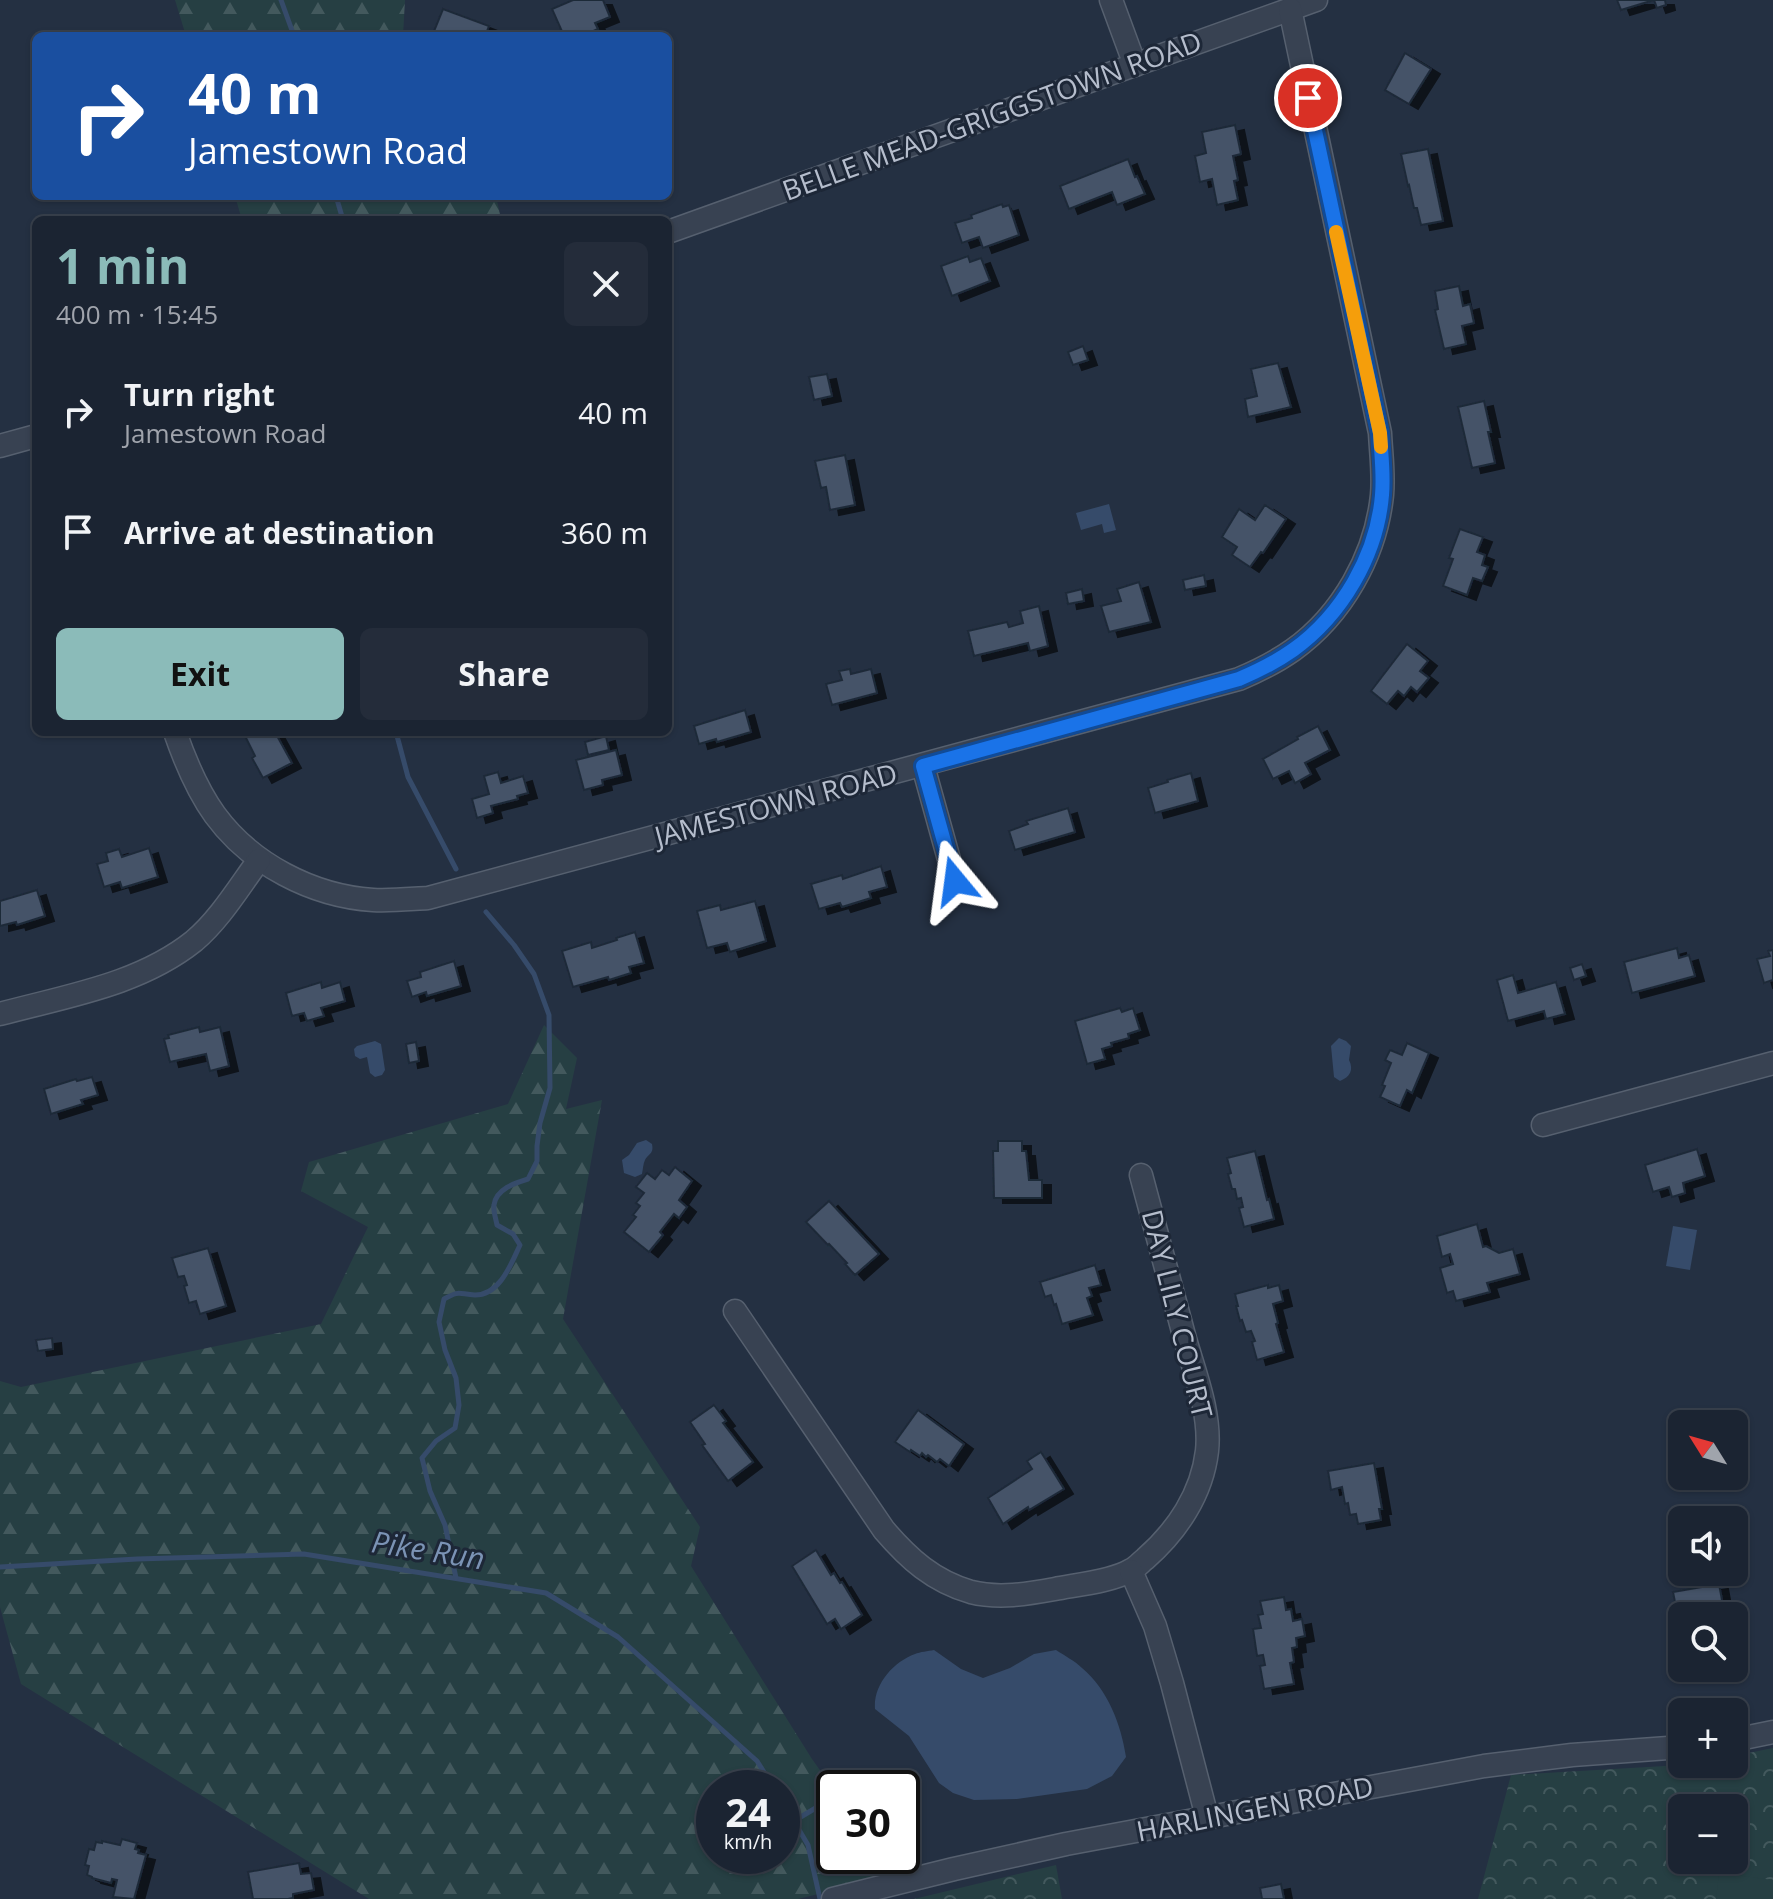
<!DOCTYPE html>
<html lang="en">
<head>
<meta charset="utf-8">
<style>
	body { margin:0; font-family:"Open Sans",sans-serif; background:#242c3a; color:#f1f3f6; height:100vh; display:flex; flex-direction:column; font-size:30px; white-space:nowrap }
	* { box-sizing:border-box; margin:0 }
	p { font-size:26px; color:#a0a4ac }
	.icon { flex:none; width:44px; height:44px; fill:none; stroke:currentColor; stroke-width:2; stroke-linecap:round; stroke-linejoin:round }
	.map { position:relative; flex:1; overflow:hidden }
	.drawer { position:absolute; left:32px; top:216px; width:640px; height:520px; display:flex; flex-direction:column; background:#1b2432; border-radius:12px; box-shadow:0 2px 6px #0004,0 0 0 2px #39414d }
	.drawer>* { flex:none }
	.top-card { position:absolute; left:32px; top:32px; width:640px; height:168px; border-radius:12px; box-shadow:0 2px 6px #0004,0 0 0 2px #39414d; background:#1a4fa0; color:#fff; overflow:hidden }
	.needle { width:52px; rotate:307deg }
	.tools { position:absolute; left:1668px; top:1410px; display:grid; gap:16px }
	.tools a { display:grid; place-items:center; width:80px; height:80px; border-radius:12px; background:#1b2432; box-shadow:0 2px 6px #0004,0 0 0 2px #39414d; font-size:40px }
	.speed { position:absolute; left:696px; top:1770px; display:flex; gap:16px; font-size:40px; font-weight:700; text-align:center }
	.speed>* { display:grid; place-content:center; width:104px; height:104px; border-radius:50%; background:#1b2432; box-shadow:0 2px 6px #0004,0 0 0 2px #39414d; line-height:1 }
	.speed small { font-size:20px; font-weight:400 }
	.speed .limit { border:4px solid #111; border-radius:12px; background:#fff; color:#111 }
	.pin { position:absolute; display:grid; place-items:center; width:68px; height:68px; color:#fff; margin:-34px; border:4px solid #fff; border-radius:50%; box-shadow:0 2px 8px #0007 }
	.me { position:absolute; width:88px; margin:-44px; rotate:344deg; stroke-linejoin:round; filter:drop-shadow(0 0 6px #0008) }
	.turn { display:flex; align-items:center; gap:28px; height:168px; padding:0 24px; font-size:36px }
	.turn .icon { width:104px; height:104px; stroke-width:2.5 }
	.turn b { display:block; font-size:56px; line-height:68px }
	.round { display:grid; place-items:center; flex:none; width:84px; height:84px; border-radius:12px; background:#242c3a }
	.overview { display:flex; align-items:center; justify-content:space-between; height:136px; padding:0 24px }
	h1 { font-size:48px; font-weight:700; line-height:60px; color:#8bbbb9 }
	.cta { display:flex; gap:16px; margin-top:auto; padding:16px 24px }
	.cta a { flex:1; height:92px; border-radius:12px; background:#8bbbb9; color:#111; font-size:32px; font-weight:700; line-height:92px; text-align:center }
	.cta a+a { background:#242c3a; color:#f1f3f6 }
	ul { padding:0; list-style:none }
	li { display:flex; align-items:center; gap:24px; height:120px; padding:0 24px }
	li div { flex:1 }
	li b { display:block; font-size:30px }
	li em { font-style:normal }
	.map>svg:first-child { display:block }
	.forest { fill:url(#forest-firs); fill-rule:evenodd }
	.park { fill:url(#park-crowns); fill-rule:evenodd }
	.pitch { fill:#263f43 }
	.water { fill:#364b6a }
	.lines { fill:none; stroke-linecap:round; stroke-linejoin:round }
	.stream { stroke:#364b6a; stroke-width:5 }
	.building { fill:#445267; stroke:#1f2939; stroke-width:2; filter:url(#shadow) }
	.minor-casing { stroke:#56606f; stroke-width:25 }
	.minor { stroke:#384252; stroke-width:22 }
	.route-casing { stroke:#114b97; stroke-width:20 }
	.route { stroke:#1a73e8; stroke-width:14 }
	.slow { stroke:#f59e0b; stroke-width:14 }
	.labels { text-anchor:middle; stroke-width:6; stroke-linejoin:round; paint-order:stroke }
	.street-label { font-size:28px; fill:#b5bdcc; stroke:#1d2737 }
	.water-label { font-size:30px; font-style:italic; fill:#7b93b5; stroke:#1d2737 }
</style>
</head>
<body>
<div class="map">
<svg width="1773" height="1899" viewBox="0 0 1773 1899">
	<defs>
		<pattern id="forest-firs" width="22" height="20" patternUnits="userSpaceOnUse" patternTransform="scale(2)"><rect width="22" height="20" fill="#263f43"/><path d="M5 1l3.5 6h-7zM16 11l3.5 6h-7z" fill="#43595d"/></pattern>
		<pattern id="park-crowns" width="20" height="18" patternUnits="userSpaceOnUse" patternTransform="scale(2)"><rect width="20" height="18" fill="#263f43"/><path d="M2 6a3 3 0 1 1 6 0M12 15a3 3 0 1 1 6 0" fill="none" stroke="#43595d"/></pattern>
		<filter id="shadow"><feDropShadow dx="9" dy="5" stdDeviation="0" flood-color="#0009"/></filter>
	</defs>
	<rect width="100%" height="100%" fill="#243042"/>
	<g class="forest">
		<path d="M175,0h230l-2,36h-217z"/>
		<path d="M235,196h261l5,23 -259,1z"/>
		<path d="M544,1025l33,33 -11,51 36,-9 -39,219 137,208 -9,39 121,193 22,31v66h46l14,19 -96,24h-429l-348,-215 -21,-77v-226l21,6 300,-63 47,-97 -67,-36 8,-29 199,-58zM714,1788h68v68h-68z"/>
	</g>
	<g class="park">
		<path d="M1773,1748v151h-295l33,-124 188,-11h35v-8zM1682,1808h52v52h-52z"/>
		<path d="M1056,1865l6,34h-148z"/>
	</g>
	<path class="pitch" d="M1719,1873l54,7v19h-57z"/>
	<g class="water">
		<path d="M1109,504l7,26 -12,3 -2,-9 -21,6 -5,-17z"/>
		<path d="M1339,1038l7,3 5,5 -2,14c5,10 1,17 -9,21l-6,-4 -3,-31z"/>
		<path d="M375,1041l6,3 4,26 -3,5 -7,2 -5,-4 -3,-16 -7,2 -5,-3 -1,-7 3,-3z"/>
		<path d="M646,1140l6,4c2,10 -3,9 -7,16 -2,4 -2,9 -3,14l-7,3 -11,-4 -2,-13 7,-5 8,-12z"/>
		<path d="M1673,1226l24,4 -7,40 -24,-4z"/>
		<path d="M934,1650l27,19 22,9 27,-10 24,-14 22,-4c9,6 19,11 26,18 26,22 39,56 44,89l-14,19 -25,13 -70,10 -43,1 -21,-7 -14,-10 -30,-47 -34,-27c-2,-24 18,-47 40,-55 5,-2 13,-3 19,-4z"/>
	</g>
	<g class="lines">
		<g class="stream">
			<path d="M281,0l13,36"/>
			<path d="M336,196l7,24"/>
			<path d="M396,732l12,45 48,92"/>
			<path d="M0,1567l137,-8 167,-5 242,39 72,44 139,124 17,27"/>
			<path d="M456,1578l-11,-53 -15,-34 -8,-33 14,-17 19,-13 4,-23 -3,-27 -11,-28 -6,-28 5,-23c16,-9 14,-5 31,-4 25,0 36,-31 45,-50l-7,-11 -16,-9c-1,-6 -4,-14 -3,-20 2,-16 21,-22 34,-26l9,-18v-15l3,-23 10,-35 -1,-73 -15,-41 -20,-29 -28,-33"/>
			<path d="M849,1788l15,-9"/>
			<path d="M782,1801l26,44 12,54"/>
			<path d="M794,1821l40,-24"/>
		</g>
	</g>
	<g class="building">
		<path d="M573,0h30l7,17 -15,6 3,6 -16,7h-18l-12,-27z"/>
		<path d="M1617,0h48l1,5 -9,3 -3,-8 -33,10z"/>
		<path d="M443,9l46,17 -4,10h-53z"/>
		<path d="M1405,53l26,16 -22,35 -24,-14z"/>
		<path d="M1235,125l6,29 -8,2 5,24 -4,1 4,19 -21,5 -5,-26 -12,3 -5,-26 11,-3 -4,-21z"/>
		<path d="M1428,149l15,72 -22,4 -4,-17h-3l-5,-23 -1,1 -7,-32z"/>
		<path d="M1128,159l7,18 2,-1 8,18 -28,11 -5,-13 -43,17 -9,-23z"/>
		<path d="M1002,204l1,3 6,-2 10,30 -36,13 -4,-11 -17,6 -7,-20 17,-5 -1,-3z"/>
		<path d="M968,256l2,6 11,-4 9,23 -38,15 -11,-30z"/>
		<path d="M1459,286l4,20 7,-2 4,19 -12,3 4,18 -22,5 -9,-39 3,-1 -3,-18z"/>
		<path d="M1083,346l5,14 -15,5 -5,-13z"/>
		<path d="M1278,363l13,44 -43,10 -3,-18 12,-3 -6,-27z"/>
		<path d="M827,374l5,22 -18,4 -5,-23z"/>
		<path d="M1484,401l7,31h-3l7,31 -23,5 -14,-61z"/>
		<path d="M845,455l10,50 -25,5 -4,-23 -5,1 -6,-27z"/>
		<path d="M1265,505l21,14 -23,34 -2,-1 -11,15 -18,-12 5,-8 -15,-10 17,-28 16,11z"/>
		<path d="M1460,529l23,8 -6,15 8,3 -3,10 6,2 -6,14 -9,-3 -6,17 -24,-9 10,-27 -4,-1z"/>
		<path d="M1204,575l2,11 -21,4 -2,-10z"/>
		<path d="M1139,582l12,40 -42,10 -8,-26 20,-5 -4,-12z"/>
		<path d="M1082,589l2,12 -16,3 -2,-11z"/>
		<path d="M1039,606l9,40 -18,5 -2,-8 -54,13 -6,-25 39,-9 2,5 14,-4 -3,-12z"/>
		<path d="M1407,644l21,17 -8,10 9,7 -12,14 -6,-5 -7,9 -6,-5 -11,13 -16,-13z"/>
		<path d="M850,669l1,5 20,-5 6,24 -45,12 -6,-21 16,-4 -3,-9z"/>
		<path d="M745,710l6,22 -34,10 -1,-3 -17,5 -5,-18z"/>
		<path d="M1318,726l12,24 -25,13 6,11 -16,9 -6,-12 -16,8 -10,-20 35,-20 -1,-2z"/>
		<path d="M243,732h32l17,31 -29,15 -11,-20 3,-2z"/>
		<path d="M606,736l3,14 -21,5 -3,-13z"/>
		<path d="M616,750l6,25 -20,5 1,5 -19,5 -8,-30z"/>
		<path d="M498,772l3,11 22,-7 5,17 -11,3 1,3 -27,7 2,7 -16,5 -5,-19 17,-5 -5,-18z"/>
		<path d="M1191,773l7,28 -43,12 -7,-25 20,-6 -1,-2z"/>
		<path d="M1068,808l7,24 -60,18 -6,-19 19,-7 -2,-3z"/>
		<path d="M149,848l9,29 -36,11 -2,-6 -16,5 -7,-23 11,-3 -2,-8 13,-4 3,8z"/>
		<path d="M881,866l6,21 -18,5 2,6 -29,9 -2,-4 -21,6 -8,-25 31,-9 1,4z"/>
		<path d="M37,890l8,26 -28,9 -1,-3 -16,4v-25z"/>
		<path d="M755,901l11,40 -36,11 -3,-9 -20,5 -10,-37 23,-6 1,5z"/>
		<path d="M635,932l9,31 -15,4 2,6 -22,7 -1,-3 -35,10 -11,-36 29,-9 1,6 25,-8 -1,-2z"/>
		<path d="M1677,948l2,10 10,-3 6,21 -63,17 -8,-31z"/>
		<path d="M1773,950v30l-9,3 -7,-24 13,-3 -2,-5z"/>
		<path d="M454,961l7,25 -34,10 -1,-4 -14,5 -5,-16 14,-4 -1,-5z"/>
		<path d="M1582,964l4,12 -12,4 -4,-12z"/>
		<path d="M1513,975l5,18 38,-11 9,32 -19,5 -2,-8 -36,10 -11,-41z"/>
		<path d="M321,982l1,6 18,-6 5,19 -24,7 3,8 -17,5 -3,-8 -12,3 -6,-23z"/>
		<path d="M1120,1008l2,4 11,-4 7,22 -12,4 1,4 -18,5 1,3 -10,3 3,10 -18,5 -12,-43z"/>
		<path d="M199,1027l1,5 20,-5 9,39 -19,5 -4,-17 -36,8 -6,-23 5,-1 -1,-3z"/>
		<path d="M416,1042l3,19 -10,2 -3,-19z"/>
		<path d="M1407,1043l22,10 -17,40 -5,-3 -7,16 -20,-9 5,-11 -3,-1 9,-22 -6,-3 5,-10 12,5z"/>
		<path d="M92,1077l6,18 -17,5 2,4 -32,10 -7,-25 32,-10 1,2z"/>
		<path d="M998,1141h24v10h4l3,29h13v18h-48l-1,-47h5z"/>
		<path d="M1697,1149l8,27 -22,7 2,10 -13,4 -3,-10 -16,5 -8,-27z"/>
		<path d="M1255,1151l12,49 2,-1 5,20 -30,8 -5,-19 4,-1 -2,-9 -4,1 -2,-10h-3l-4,-15 3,-1 -4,-15z"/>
		<path d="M675,1167l17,14 -13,19 8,7 -8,11 -5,-4 -14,18 3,3 -14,17 -25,-20 12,-15 -3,-2 7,-9 -4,-3 8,-10 -8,-6 11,-14 8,6 7,-9 7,5z"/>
		<path d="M829,1201l50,53 -24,21 -10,-11 2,-1 -18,-19 -1,1 -22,-23z"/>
		<path d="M1477,1224l6,23 3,-1 13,7 14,-4 7,25 -33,9 3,9 -34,9 -3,-10 -6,2 -7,-25 13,-4 -3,-10 -8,3 -5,-21z"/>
		<path d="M208,1248l18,58 -26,8 -4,-13 -7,2 -5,-17 3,-1 -3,-9 -6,1 -6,-19z"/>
		<path d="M1095,1265l6,20 -12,3 3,8 -5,2 6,17 -31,9 -6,-20 -2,1 -3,-10 -6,2 -5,-15z"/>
		<path d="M1268,1285v3l11,-3 4,16 -10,3 5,19 -2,1 8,28 -27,8 -5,-18 3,-1 -4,-10 -5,1 -4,-12 -2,1 -4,-15h2l-3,-12z"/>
		<path d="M52,1338l1,11 -15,2 -2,-11z"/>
		<path d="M714,1405l12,16 -3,2 30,39 -25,19 -26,-36 3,-1 -15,-22z"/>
		<path d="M918,1410l46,34 -15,22 -9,-7 -3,3 -9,-7 -2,2 -4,-4 -2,3 -9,-6 -1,2 -15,-10z"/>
		<path d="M1041,1452l23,37 -35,21 -1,-3 -25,17 -15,-26 44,-29 -5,-8z"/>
		<path d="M1374,1463l8,46h-3l2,11 -23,4 -2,-10 -6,1 -2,-12 -3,1 -3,-17 -11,3 -3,-19z"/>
		<path d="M816,1550l15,25 3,-2 6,10 2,-1 20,33 -21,14 -6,-10 -8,5 -35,-58z"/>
		<path d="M1719,1584l6,32h-43v22l-9,-46z"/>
		<path d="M1284,1597l2,13 5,-1 2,12 9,-2 3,17 -9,2 1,9 -5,1 2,14 -4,1 4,21 -30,5 -4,-23 5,-1 -2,-10 -6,1 -4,-27 8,-1 -3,-13 5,-1 -3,-13z"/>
		<path d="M122,1839l15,4 -2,6 4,1 -1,3 8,2 -12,44 -21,-2 4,-17 -5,-1 -1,4 -19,-5v-1l-5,-2 2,-9 -4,-1 4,-16 5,1 2,-8 6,1v-2l18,4z"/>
		<path d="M299,1863l2,11 10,-1 3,17 -21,4v4l-5,1h-35l-5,-27z"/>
		<path d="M1281,1884l3,15h-22l-2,-11z"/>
	</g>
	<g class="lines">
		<g class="minor-casing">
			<g id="minor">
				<path d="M1111,0l24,65"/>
				<path d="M668,232l648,-232"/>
				<path d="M0,446l36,-10"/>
				<path d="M175,732c10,29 22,58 40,83 36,49 97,81 158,85 18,1 37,-1 55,-2l811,-219c19,-8 37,-17 54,-29 49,-35 83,-95 89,-155 2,-21 -1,-41 -2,-62l-90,-424"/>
				<path d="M923,766l32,115"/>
				<path d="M0,1014c66,-18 139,-29 194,-73 26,-22 45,-54 65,-81"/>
				<path d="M1543,1125l230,-62"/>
				<path d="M735,1311l149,219c25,29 49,51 87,62 28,7 56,2 84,-3 20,-4 59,-8 76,-19 5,-2 10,-8 14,-11 32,-28 57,-65 62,-108 4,-37 -12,-77 -22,-112 -15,-55 -29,-109 -44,-164"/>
				<path d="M1131,1571l24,55 17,57 35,134"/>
				<path d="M1734,1740l39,-8"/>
				<path d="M833,1899l121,-30 112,-25 418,-78 88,-11 110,-8"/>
			</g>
		</g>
		<use href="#minor" class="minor"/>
	</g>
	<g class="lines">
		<g class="route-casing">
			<path id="route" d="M955,881l-32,-115 316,-87c19,-8 37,-17 54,-29 49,-35 84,-95 89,-155 2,-21 -1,-41 -2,-62l-72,-335"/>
		</g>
		<use href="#route" class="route"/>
		<path class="slow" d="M1336,232l44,201 1,14"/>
	</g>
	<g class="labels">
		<g class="street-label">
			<text transform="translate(992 116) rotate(-20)" y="10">BELLE MEAD-GRIGGSTOWN ROAD</text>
			<text transform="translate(776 805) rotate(-15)" y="10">JAMESTOWN ROAD</text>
			<text transform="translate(1177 1314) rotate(76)" y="10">DAY LILY COURT</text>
			<text transform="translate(1255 1809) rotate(-11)" y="10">HARLINGEN ROAD</text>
		</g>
		<g class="water-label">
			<text transform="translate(428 1551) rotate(9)" y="10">Pike Run</text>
		</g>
	</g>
</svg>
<div class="tools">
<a><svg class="needle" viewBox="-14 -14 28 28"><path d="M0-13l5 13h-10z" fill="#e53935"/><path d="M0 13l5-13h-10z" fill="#a0a4ac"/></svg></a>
<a><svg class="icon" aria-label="sound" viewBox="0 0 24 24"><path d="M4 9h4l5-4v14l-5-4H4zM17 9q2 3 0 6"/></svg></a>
<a><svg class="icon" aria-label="search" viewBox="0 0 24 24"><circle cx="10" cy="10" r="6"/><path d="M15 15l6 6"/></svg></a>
<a>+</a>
<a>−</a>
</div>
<div class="speed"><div>24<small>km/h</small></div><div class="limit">30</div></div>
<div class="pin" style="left:1308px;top:98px;background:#d93025"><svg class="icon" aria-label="arrive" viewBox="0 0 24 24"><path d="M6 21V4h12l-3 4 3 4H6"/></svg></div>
<svg class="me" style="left:955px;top:881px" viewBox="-20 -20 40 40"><path d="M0-17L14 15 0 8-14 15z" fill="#1a73e8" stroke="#fff" stroke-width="4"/></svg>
<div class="top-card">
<div class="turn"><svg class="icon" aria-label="right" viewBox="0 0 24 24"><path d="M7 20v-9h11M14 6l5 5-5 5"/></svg><div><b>40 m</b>Jamestown Road</div></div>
</div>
<section class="drawer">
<div class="overview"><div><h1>1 min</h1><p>400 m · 15:45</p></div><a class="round"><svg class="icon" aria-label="close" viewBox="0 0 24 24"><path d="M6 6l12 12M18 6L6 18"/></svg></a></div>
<ul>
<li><svg class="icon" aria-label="right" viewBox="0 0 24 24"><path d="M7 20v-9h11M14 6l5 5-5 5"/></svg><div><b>Turn right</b><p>Jamestown Road</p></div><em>40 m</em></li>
<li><svg class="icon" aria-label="arrive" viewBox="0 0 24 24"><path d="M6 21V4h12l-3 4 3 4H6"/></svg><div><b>Arrive at destination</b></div><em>360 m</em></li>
</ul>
<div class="cta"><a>Exit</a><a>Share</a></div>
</section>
</div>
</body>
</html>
